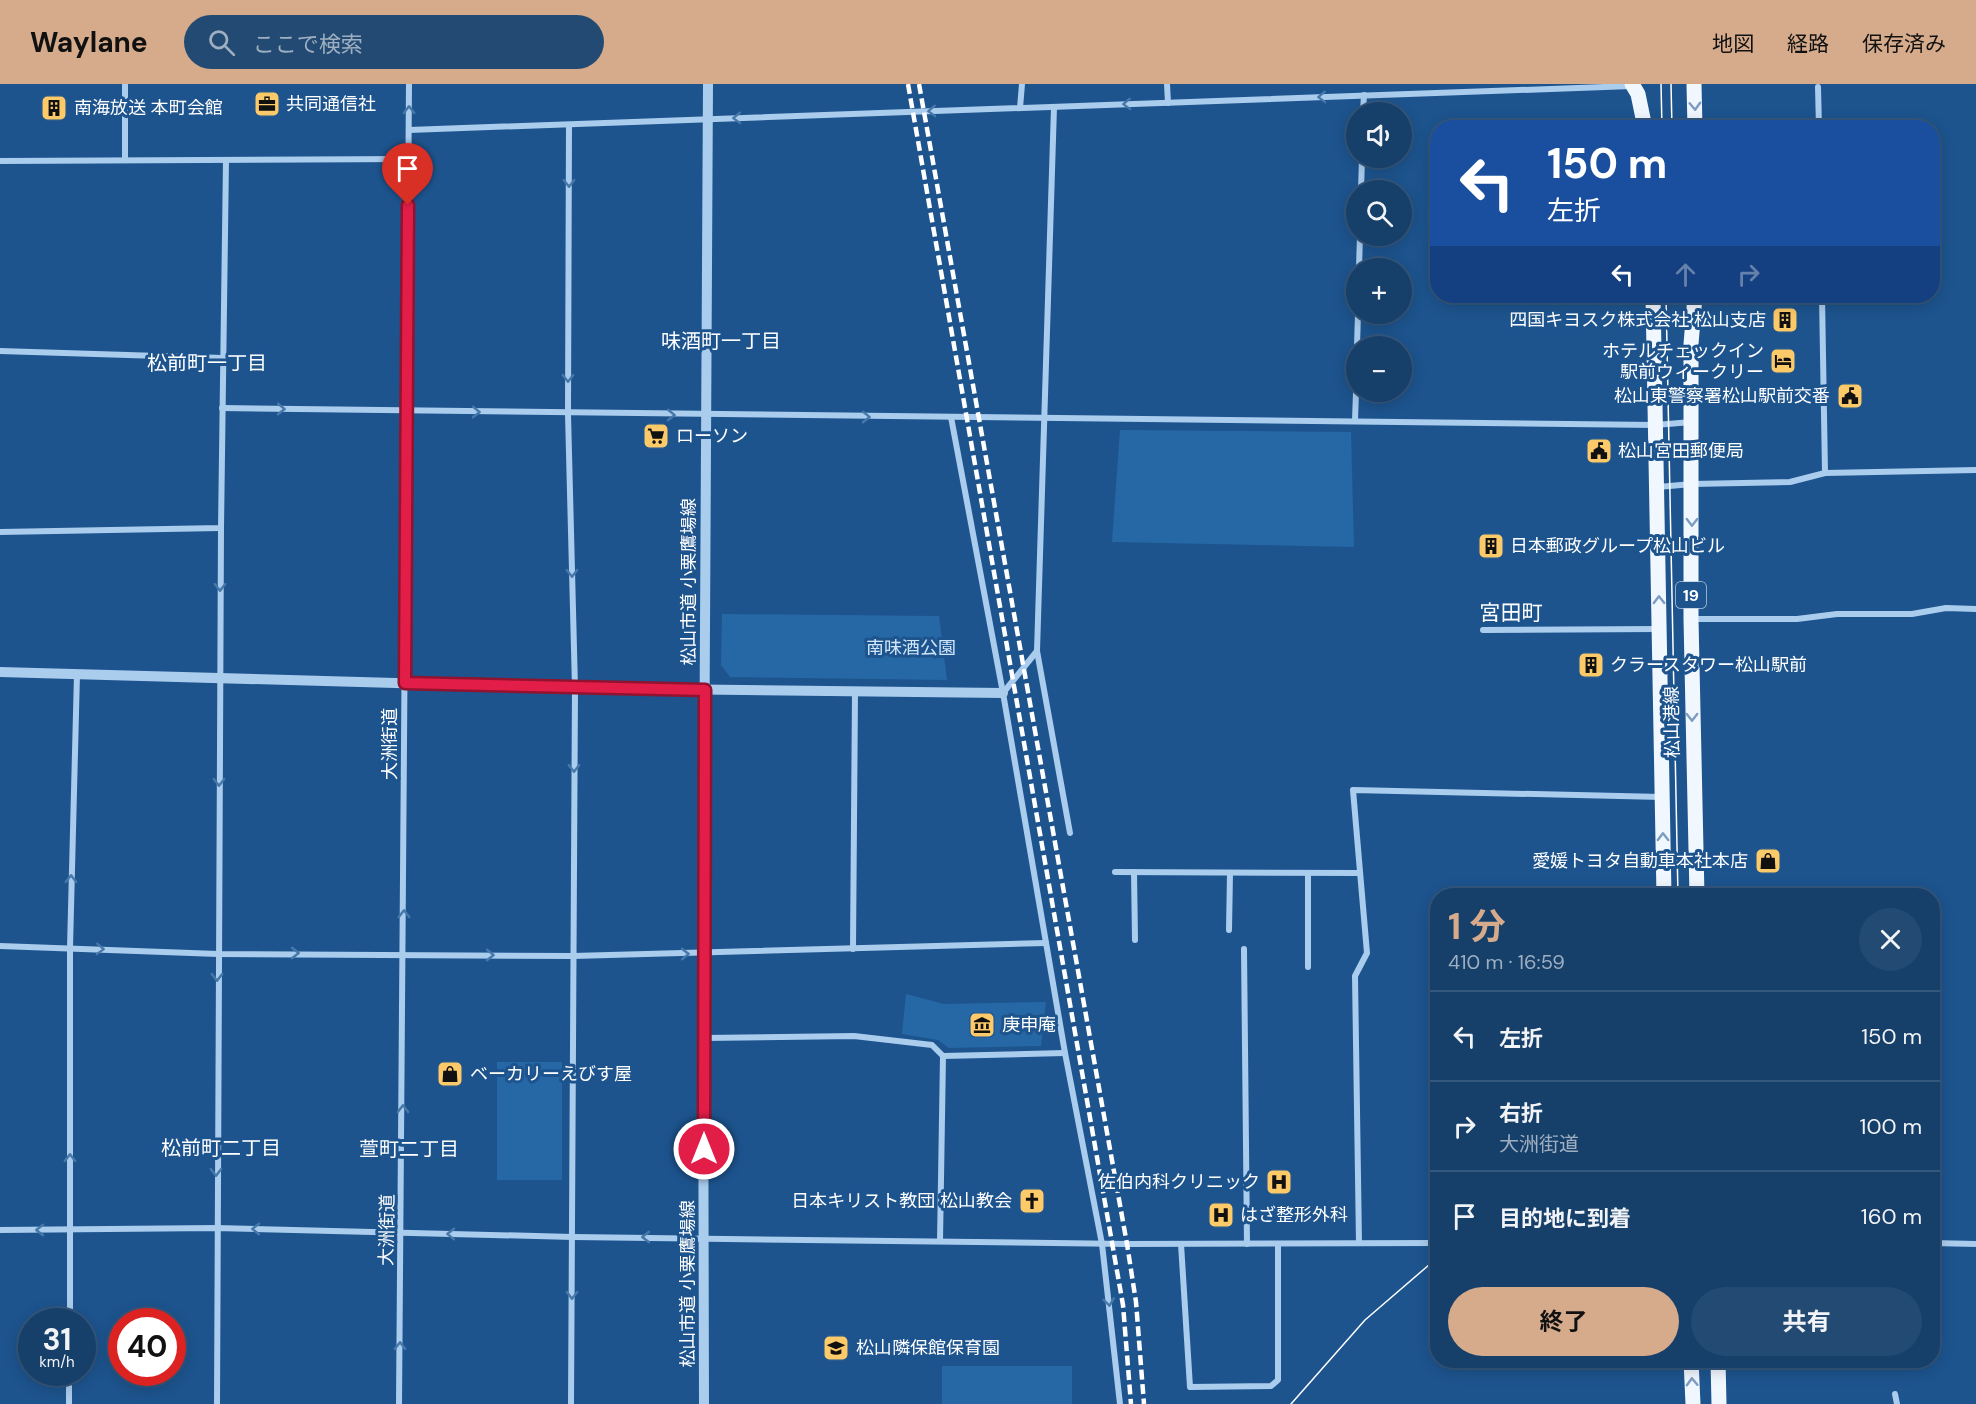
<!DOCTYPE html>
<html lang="ja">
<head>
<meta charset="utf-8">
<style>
	body { margin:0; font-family:"DM Sans","Noto Sans JP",sans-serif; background:#234a72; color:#f1f3f6; height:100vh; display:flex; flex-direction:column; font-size:22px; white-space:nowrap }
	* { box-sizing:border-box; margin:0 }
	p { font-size:20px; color:#9eafc1 }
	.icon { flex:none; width:33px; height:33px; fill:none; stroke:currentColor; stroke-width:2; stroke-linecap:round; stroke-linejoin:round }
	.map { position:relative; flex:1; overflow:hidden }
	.details { position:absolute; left:1430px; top:804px; width:510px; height:480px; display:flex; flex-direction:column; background:#163f6a; border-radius:24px; box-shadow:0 3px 15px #0003,0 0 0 2px #35587e }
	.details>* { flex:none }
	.banner { position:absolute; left:1430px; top:36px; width:510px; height:183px; border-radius:24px; box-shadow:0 3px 15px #0003,0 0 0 2px #35587e; background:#1a4fa0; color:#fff; overflow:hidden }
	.buttons { position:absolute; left:1346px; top:18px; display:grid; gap:12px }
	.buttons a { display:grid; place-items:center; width:66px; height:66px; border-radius:50%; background:#163f6a; box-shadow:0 3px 15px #0003,0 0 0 2px #35587e; font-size:30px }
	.speed { position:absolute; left:18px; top:1224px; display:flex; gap:12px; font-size:30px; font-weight:700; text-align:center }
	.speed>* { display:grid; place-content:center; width:78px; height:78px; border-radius:50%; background:#163f6a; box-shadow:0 3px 15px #0003,0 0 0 2px #35587e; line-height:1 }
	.speed small { font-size:15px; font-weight:400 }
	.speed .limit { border:9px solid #d22; background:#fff; color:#111 }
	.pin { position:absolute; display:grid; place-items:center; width:51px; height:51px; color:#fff; margin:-62px -26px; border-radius:50% 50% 50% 0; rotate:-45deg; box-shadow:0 0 6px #0007 }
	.pin .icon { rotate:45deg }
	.me { position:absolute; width:66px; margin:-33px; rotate:0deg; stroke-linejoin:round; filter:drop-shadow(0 0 4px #0008) }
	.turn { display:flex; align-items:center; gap:21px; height:126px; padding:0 18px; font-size:27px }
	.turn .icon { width:78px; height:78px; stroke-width:2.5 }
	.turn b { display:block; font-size:42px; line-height:51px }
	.lanes { display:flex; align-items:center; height:57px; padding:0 18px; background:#0003; justify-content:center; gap:30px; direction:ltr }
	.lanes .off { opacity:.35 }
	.round { display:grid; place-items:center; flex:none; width:63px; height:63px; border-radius:32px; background:#234a72 }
	.head { display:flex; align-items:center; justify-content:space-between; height:102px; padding:0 18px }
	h1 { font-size:36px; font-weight:700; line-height:45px; color:#d6ab8b }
	.action { display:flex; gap:12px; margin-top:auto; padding:12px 18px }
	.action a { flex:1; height:69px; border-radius:36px; background:#d6ab8b; color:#111; font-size:24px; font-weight:700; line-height:69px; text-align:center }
	.action a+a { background:#234a72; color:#f1f3f6 }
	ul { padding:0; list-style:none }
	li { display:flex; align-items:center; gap:18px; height:90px; padding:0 18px; border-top:2px solid #35587e }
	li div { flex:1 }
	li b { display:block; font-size:22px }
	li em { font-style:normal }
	header { display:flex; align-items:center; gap:36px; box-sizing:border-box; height:84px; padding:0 30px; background:#d6ab8b; color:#111 }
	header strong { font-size:28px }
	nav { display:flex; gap:33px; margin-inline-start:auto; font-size:21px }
	.search { width:420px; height:54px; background:#234a72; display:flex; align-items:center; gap:15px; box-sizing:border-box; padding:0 21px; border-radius:33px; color:#9eafc1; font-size:22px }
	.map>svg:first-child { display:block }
	.green { fill:#2667a6 }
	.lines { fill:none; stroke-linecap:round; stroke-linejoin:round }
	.minor { stroke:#aacced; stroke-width:6 }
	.tertiary { stroke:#aacced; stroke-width:10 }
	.primary { stroke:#f1f7ff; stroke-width:15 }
	.tram { stroke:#fff; stroke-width:1.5 }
	.rail { stroke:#fff; stroke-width:4.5; stroke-dasharray:10 4.5; stroke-linecap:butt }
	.oneway { stroke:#4778aa }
	.oneway2 { stroke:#7c9dc1 }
	.route-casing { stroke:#92132f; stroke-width:15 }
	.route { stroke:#e11d48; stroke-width:10 }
	.labels { text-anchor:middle; stroke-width:6; stroke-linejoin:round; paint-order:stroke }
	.shield { fill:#1d548e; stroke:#bcd; stroke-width:1.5 }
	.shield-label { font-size:16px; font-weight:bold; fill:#fff }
	.poi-label { font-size:18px; fill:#fff; stroke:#1d548e; text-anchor:start }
	.street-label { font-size:18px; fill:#fff; stroke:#1d548e }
	.park-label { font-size:18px; fill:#d0e5f9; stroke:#1d548e }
	.neighbourhood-label { font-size:20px; fill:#fff; stroke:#1d548e }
	.quarter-label { font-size:21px; fill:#fff; stroke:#1d548e }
</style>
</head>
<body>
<header>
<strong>Waylane</strong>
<div class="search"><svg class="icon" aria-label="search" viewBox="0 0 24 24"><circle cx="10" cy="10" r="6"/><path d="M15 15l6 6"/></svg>ここで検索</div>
<nav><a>地図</a><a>経路</a><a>保存済み</a></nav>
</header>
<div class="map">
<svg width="1976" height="1320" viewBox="0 0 1976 1320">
	<rect width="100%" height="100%" fill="#1d548e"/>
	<g class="green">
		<path d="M1120,346l231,2 3,115 -242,-5z"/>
		<path d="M722,530l217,2 8,64 -217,-3 -9,-12z"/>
		<path d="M906,910l38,10 102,-2 -5,44 -92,2 -11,-8 -36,-6z"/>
		<rect x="497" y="978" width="65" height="118"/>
		<rect x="942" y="1282" width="130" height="38"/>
	</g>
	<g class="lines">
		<g class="minor">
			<path d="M125,0v76"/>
			<path d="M1167,0l1,19"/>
			<path d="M1818,3l1,41"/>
			<path d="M1020,24l2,-24"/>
			<path d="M1363,28l1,-17"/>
			<path d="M569,41l-1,289 7,274 -4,716"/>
			<path d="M409,46l1223,-44"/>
			<path d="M0,77l409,-2"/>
			<path d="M1361,106l1,-32"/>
			<path d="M1359,184l1,-32"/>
			<path d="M1822,212l3,177"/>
			<path d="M1357,262l1,-32"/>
			<path d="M0,267l223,7"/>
			<path d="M222,324l1433,17 37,-3"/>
			<path d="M951,333l52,276 62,360 37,191 18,160"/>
			<path d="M1355,336l1,-28"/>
			<path d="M1658,403l34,-3 98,-2 35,-9 151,-3"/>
			<path d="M0,448l221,-4 5,-368"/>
			<path d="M1692,535h105l40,-5h75l34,-6 30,1"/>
			<path d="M1483,546l176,-1"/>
			<path d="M1037,567l33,182"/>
			<path d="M1003,609l34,-42 17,-544"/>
			<path d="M1115,788l244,1"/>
			<path d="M1134,788l1,68"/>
			<path d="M1308,789v94"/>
			<path d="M1229,846l1,-57"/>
			<path d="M0,862l218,8 355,2 473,-13"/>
			<path d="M853,865l2,-257"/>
			<path d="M1244,865l3,295"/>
			<path d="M704,954l150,-2 78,9 11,11"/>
			<path d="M0,1146l216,-2 357,9 554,7 310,-1"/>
			<path d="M940,1157l3,-185 122,-3"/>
			<path d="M1359,1159l-4,-267 12,-23 -14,-163 309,7"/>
			<path d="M1932,1159l44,1"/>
			<path d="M1181,1160l9,143 81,-1 7,-6v-136"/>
			<path d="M70,1238v-374l7,-274"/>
			<path d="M1895,1310l2,10"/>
			<path d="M69,1320v-32"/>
			<path d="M217,1320l4,-876"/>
			<path d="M399,1320l10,-1320"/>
		</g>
		<g class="tertiary">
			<path d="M0,588l575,16 428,5"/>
			<path d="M704,1320l-1,-415 5,-905"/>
		</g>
		<g class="primary">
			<path d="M1632,0l6,10 7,34"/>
			<path d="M1694,0l1,44"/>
			<path d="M1653,212l11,600"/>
			<path d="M1695,212l-4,48v275l6,277"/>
			<path d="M1691,1276l2,44"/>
			<path d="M1718,1276l1,44"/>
		</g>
		<g class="tram">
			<path d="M1661,0l1,44"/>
			<path d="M1671,0l1,44"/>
			<path d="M1666,212l12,600"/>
			<path d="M1291,1320l74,-84 72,-62"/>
		</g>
		<g class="rail">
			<path d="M908,0l215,1221 8,99"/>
			<path d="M919,0l208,1160 9,58 8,102"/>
		</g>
	</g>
	<defs><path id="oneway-chevron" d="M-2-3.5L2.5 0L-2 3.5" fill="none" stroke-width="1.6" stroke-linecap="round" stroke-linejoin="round" transform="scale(1.5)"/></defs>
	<g class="oneway">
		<use href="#oneway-chevron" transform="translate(1322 13) rotate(178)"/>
		<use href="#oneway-chevron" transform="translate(1127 20) rotate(178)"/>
		<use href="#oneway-chevron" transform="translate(409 26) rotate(-90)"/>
		<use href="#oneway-chevron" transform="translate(932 27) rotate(178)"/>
		<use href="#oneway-chevron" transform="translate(737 34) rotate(178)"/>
		<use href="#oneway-chevron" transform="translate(569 99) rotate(90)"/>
		<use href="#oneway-chevron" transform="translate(568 294) rotate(90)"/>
		<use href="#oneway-chevron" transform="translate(281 325) rotate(1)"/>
		<use href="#oneway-chevron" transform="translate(476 328) rotate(1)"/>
		<use href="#oneway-chevron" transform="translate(671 331) rotate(1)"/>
		<use href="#oneway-chevron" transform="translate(866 333) rotate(1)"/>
		<use href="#oneway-chevron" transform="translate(572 489) rotate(89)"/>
		<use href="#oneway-chevron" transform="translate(220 503) rotate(90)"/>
		<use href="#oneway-chevron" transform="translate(574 684) rotate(90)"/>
		<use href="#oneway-chevron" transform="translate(219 698) rotate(90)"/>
		<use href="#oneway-chevron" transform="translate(71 795) rotate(-89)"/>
		<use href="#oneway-chevron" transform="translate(404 830) rotate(-90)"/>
		<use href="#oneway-chevron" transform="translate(100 865) rotate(2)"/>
		<use href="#oneway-chevron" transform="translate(295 869)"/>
		<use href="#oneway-chevron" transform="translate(685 870) rotate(-1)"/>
		<use href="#oneway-chevron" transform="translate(490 871) rotate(1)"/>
		<use href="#oneway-chevron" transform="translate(217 893) rotate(90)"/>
		<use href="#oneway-chevron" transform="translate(403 1025) rotate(-90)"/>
		<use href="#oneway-chevron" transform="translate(70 1074) rotate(-90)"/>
		<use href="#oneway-chevron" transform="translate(216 1088) rotate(90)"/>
		<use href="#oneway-chevron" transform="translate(256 1145) rotate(-179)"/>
		<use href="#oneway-chevron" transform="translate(40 1146) rotate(180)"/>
		<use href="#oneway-chevron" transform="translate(451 1150) rotate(-179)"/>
		<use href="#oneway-chevron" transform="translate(646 1153) rotate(-180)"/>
		<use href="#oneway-chevron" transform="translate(572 1211) rotate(91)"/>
		<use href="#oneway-chevron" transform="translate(1109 1218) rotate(83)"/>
		<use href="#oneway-chevron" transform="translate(400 1262) rotate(-89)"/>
	</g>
	<g class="oneway2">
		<use href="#oneway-chevron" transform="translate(1695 22) rotate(88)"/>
		<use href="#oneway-chevron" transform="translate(1692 438) rotate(91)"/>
		<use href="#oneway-chevron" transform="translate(1659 516) rotate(-91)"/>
		<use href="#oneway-chevron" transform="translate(1692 633) rotate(90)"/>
		<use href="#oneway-chevron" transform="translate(1663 753) rotate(-91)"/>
		<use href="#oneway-chevron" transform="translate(1692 1298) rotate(-92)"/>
	</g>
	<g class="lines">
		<g class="route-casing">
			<path id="route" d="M408,121l-3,478 300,7 -1,459"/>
		</g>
		<use href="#route" class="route"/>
	</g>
	<defs>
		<g id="office-square" transform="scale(1.35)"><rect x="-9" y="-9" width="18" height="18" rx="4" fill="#fdca69" stroke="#1d548e"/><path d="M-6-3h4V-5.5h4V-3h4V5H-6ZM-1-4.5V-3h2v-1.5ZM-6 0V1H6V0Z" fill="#111"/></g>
		<g id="building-square" transform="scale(1.35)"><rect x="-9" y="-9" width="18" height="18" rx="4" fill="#fdca69" stroke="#1d548e"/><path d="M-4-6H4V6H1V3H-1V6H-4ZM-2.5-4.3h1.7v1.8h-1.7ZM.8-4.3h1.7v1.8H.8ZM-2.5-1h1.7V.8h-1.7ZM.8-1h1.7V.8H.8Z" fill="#111"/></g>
		<g id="hotel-square" transform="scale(1.35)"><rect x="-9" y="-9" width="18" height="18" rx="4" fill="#fdca69" stroke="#1d548e"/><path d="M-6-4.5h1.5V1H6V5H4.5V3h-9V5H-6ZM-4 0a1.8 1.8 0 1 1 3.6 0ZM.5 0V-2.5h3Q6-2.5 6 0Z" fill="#111"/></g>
		<g id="civic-square" transform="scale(1.35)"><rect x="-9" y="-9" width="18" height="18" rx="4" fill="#fdca69" stroke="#1d548e"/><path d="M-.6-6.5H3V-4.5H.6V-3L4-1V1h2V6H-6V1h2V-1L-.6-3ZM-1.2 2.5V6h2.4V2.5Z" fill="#111"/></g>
		<g id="supermarket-square" transform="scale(1.35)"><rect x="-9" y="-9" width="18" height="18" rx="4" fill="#fdca69" stroke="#1d548e"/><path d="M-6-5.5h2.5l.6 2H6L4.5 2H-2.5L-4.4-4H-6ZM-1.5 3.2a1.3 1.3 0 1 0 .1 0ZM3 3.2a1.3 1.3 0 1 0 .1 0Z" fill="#111"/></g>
		<g id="shop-square" transform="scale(1.35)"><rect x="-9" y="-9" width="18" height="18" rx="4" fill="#fdca69" stroke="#1d548e"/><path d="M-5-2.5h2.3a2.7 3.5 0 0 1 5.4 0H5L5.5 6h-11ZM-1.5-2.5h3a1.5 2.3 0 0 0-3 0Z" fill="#111"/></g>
		<g id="museum-square" transform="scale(1.35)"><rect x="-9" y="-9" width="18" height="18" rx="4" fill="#fdca69" stroke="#1d548e"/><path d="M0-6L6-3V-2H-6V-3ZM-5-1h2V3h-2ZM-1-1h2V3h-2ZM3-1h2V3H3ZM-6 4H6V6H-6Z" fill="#111"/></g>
		<g id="hospital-square" transform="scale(1.35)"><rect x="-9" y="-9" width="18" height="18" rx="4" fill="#fdca69" stroke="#1d548e"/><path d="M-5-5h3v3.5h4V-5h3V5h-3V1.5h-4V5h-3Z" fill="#111"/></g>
		<g id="church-square" transform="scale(1.35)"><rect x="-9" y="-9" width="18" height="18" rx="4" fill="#fdca69" stroke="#1d548e"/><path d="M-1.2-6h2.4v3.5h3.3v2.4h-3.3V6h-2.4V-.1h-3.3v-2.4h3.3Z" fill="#111"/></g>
		<g id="school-square" transform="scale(1.35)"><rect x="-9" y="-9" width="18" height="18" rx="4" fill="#fdca69" stroke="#1d548e"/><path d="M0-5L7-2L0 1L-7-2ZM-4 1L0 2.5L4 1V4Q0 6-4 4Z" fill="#111"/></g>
	</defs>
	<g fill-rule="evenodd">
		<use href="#office-square" x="267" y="20"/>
		<use href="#building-square" x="54" y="24"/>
		<use href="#building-square" x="1785" y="236"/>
		<use href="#hotel-square" x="1783" y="277"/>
		<use href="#civic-square" x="1850" y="312"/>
		<use href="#supermarket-square" x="656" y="352"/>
		<use href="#civic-square" x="1599" y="367"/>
		<use href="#building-square" x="1491" y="462"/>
		<use href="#building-square" x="1591" y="581"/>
		<use href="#shop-square" x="1768" y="777"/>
		<use href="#museum-square" x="982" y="941"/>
		<use href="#shop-square" x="450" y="990"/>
		<use href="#hospital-square" x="1279" y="1098"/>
		<use href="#church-square" x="1032" y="1117"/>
		<use href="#hospital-square" x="1221" y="1131"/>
		<use href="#school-square" x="836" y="1264"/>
	</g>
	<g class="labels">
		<rect class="shield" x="1676" y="498" width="30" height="26" rx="4.5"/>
		<g class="shield-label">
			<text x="1691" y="517">19</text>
		</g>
		<g class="poi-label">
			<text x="286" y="26">共同通信社</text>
			<text x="74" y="30">南海放送 本町会館</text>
			<text x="1766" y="242" text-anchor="end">四国キヨスク株式会社 松山支店</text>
			<text x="1764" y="273" text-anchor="end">ホテルチェックイン<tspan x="1764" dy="21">駅前ウィークリー</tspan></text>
			<text x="1830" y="318" text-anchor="end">松山東警察署松山駅前交番</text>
			<text x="676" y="358">ローソン</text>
			<text x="1618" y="373">松山宮田郵便局</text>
			<text x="1510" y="468">日本郵政グループ松山ビル</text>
			<text x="1610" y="587">クラースタワー松山駅前</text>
			<text x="1748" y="783" text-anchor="end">愛媛トヨタ自動車本社本店</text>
			<text x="1002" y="947">庚申庵</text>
			<text x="470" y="996">ベーカリーえびす屋</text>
			<text x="1260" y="1104" text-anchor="end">佐伯内科クリニック</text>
			<text x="1012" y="1123" text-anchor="end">日本キリスト教団 松山教会</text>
			<text x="1240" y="1137">はざ整形外科</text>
			<text x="856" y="1270">松山隣保館保育園</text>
		</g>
		<g class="street-label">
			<text transform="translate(689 498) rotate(-90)" y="6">松山市道 小栗鷹場線</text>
			<text transform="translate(1672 638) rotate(-91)" y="6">松山港線</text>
			<text transform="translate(390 660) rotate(-90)" y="6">大洲街道</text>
			<text transform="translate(387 1146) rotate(-89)" y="6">大洲街道</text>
			<text transform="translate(688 1200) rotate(-90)" y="6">松山市道 小栗鷹場線</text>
		</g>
		<g class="park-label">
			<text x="911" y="570">南味酒公園</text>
		</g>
		<g class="neighbourhood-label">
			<text x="721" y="264">味酒町一丁目</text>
			<text x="207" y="286">松前町一丁目</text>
			<text x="221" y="1071">松前町二丁目</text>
			<text x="409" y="1072">萱町二丁目</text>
		</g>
		<g class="quarter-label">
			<text x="1511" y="536">宮田町</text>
		</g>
	</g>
</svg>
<div class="buttons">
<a><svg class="icon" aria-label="sound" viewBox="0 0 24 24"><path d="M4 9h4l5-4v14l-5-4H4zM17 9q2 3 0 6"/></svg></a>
<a><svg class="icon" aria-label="search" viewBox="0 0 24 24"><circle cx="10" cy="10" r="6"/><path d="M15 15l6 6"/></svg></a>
<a>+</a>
<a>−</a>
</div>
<div class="speed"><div>31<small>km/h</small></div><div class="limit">40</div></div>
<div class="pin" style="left:408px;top:121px;background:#d93025"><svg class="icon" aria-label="arrive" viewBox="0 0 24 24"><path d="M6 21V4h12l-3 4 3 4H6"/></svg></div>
<svg class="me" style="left:704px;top:1065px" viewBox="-20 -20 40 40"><circle r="17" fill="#e11d48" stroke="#fff" stroke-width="3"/><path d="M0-11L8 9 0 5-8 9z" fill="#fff"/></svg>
<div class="banner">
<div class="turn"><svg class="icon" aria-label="left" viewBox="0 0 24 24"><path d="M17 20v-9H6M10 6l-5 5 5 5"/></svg><div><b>150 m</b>左折</div></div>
<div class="lanes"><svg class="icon" aria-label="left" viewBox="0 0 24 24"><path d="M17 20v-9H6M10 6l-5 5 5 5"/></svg><svg class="icon off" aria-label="ahead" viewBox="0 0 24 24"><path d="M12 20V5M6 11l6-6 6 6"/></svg><svg class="icon off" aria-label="right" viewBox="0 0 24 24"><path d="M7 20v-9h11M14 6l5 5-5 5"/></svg></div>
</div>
<section class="details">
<div class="head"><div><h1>1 分</h1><p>410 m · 16:59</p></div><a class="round"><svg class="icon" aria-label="close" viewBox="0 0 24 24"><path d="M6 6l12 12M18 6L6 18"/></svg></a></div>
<ul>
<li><svg class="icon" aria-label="left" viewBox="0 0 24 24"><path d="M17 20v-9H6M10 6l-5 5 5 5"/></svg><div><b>左折</b></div><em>150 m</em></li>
<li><svg class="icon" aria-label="right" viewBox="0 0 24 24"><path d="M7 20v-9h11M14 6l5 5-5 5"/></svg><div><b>右折</b><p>大洲街道</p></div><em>100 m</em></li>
<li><svg class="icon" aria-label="arrive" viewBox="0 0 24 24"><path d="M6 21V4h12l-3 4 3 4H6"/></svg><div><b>目的地に到着</b></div><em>160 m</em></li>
</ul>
<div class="action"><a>終了</a><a>共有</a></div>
</section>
</div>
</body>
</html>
